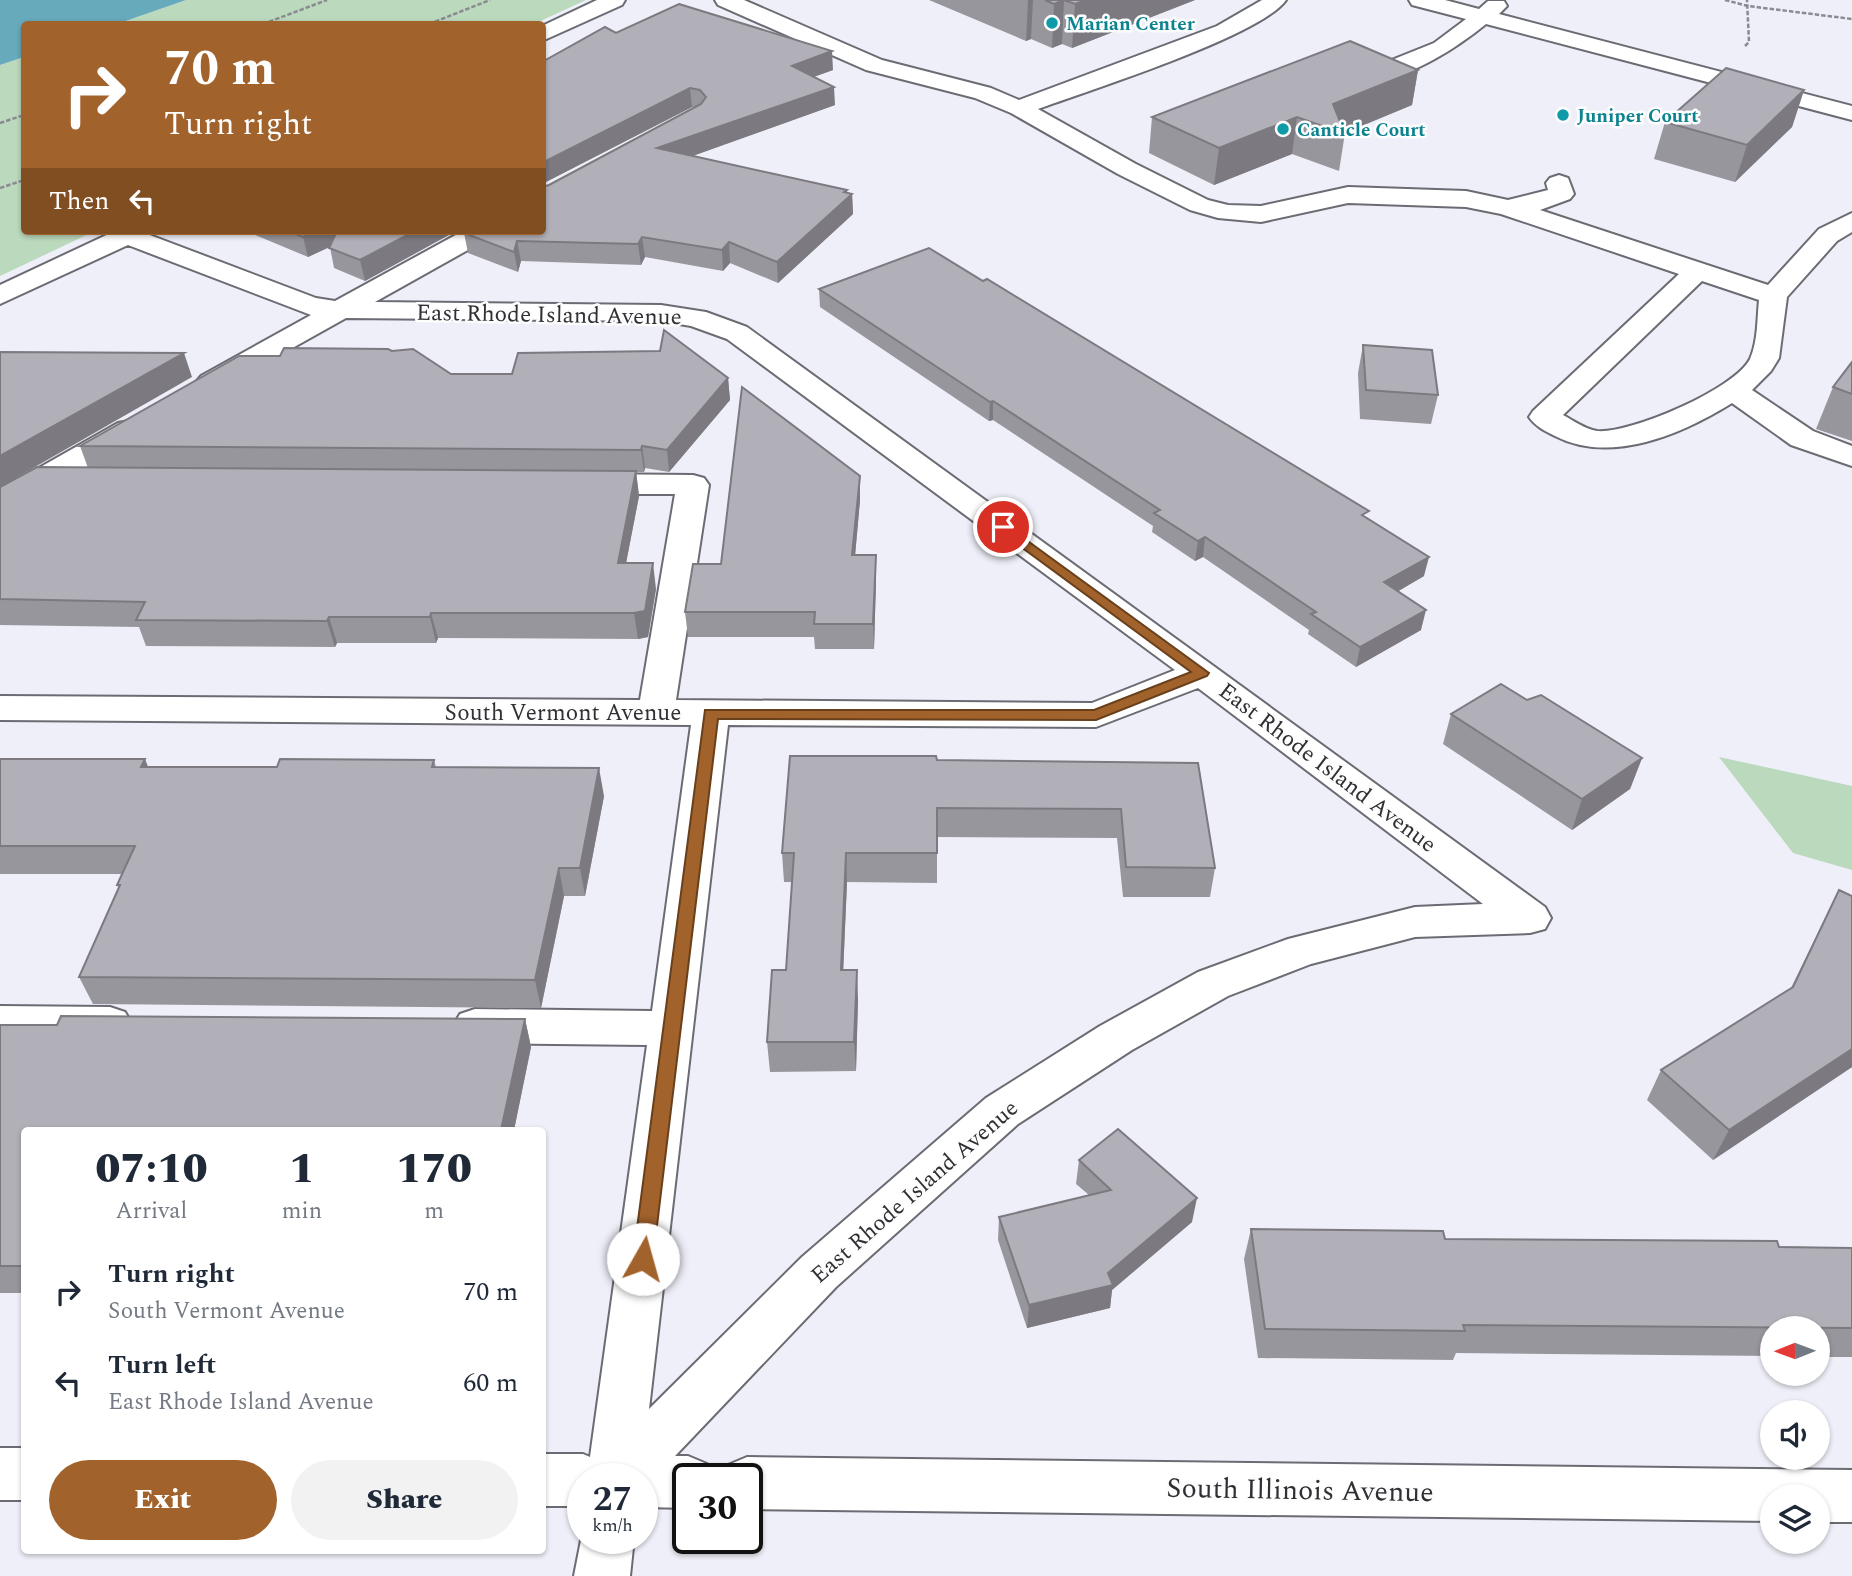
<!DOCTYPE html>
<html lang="en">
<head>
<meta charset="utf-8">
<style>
	body { margin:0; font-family:Spectral,serif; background:#f2f2f3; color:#1f2937; height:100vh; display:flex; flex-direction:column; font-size:26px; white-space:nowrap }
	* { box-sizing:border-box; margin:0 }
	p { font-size:23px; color:#747a83 }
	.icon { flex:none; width:38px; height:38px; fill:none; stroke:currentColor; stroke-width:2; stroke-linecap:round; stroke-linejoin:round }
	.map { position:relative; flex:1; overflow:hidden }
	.sheet { position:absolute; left:21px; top:1127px; width:525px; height:427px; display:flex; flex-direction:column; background:#fff; border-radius:7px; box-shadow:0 2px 5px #0004 }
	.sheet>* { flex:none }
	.banner { position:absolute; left:21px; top:21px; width:525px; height:214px; border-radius:7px; box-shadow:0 2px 5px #0004; background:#a2622b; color:#fff; overflow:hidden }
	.needle { width:46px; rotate:269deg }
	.fabs { position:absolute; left:1760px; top:1316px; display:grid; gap:14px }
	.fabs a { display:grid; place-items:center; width:70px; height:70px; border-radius:50%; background:#fff; box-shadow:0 2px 5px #0004; font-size:35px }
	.speed { position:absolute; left:567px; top:1463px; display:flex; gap:14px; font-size:35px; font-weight:700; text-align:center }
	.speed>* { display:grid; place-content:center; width:91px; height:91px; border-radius:50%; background:#fff; box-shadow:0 2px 5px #0004; line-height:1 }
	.speed small { font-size:18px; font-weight:400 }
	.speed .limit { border:4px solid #111; border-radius:10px; background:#fff; color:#111 }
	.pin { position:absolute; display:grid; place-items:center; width:60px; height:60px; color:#fff; margin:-30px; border:4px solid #fff; border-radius:50%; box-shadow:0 2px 7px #0007 }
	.me { position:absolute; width:77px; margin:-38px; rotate:7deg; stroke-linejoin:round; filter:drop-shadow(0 0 5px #0008) }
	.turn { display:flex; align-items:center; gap:24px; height:147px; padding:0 28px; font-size:32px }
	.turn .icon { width:91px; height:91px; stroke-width:2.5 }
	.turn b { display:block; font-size:49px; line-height:60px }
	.then { display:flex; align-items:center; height:66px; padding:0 28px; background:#0003; gap:14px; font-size:26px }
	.eta { display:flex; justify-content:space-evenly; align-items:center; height:119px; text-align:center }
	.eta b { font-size:42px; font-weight:800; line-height:49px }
	.action { display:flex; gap:14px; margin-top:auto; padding:14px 28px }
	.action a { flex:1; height:80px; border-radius:42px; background:#a2622b; color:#fff; font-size:28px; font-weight:800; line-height:80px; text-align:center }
	.action a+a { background:#f2f2f3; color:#1f2937 }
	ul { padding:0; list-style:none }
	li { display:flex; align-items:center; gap:21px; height:91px; padding:0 28px }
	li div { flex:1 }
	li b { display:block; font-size:26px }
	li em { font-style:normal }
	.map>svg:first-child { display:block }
	.green { fill:#bbd9bc }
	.water { fill:#66aabc }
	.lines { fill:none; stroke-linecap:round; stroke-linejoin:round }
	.minor-casing { stroke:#6b6b73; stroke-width:4 }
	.path { stroke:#8a8b91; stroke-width:2.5; stroke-dasharray:4.5 2; stroke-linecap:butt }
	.minor { fill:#fff; fill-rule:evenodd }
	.wall { fill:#98969d }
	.shaded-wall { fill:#7c7a80 }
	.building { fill:#b1afb7; stroke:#7c7a80; stroke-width:2 }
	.route { fill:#a2622b; stroke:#69401c; stroke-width:2 }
	.culture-dot { fill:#0f9aa8; stroke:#fdfdfe; stroke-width:2.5 }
	.labels { text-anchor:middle; stroke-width:5; stroke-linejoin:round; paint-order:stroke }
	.far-culture-label { font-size:19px; font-weight:bold; fill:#0d838f; stroke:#fdfdfe; text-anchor:start }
	.street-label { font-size:23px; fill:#2f3033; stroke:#fdfdfe }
	.near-street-label { font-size:28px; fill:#2f3033; stroke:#fdfdfe }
</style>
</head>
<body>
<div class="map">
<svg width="1852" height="1576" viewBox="0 0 1852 1576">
	<rect width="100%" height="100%" fill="#eeeff8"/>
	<g class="green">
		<path d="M186,0h400l-52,24h-417z"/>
		<path d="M24,57v174h71l-95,45v-211z"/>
		<path d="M1719,757l133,29v84l-59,-17z"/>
	</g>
	<path class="water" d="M0,0h186l-69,24h-93v33l-24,8z"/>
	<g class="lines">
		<g class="minor-casing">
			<g id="minor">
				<path d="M597,0h28l-3,5 -80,36v-15z"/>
				<path d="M715,0h29l138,60 109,28 28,12 198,-74 45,-26h24c-25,36 -199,91 -248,109l98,55 72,36 20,5 33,1 87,-19 118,4 42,9 40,-10 -2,-7 4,-5 9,-3 9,3 6,16 -4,5 -30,11 228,75 51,-56 33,-16v19l-15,9 -50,56 -8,61 -8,13 -19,19 61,41 39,15v20l-61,-21 -59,-42c-50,31 -121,62 -177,33 -10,-5 -20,-10 -26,-19l4,-6 146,-137 -178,-60 -35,-7 -118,-4 -87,19 -43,-4 -28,-8 -72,-36 -107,-61 -36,-15 -109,-28 -148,-65zM1702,281l57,19c-2,19 -1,41 -9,59 -15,30 -120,75 -153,72 -12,-2 -23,-10 -34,-16z"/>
				<path d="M1409,0h36l34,9 9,-8h16l3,5 -8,8 353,92v14l-366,-96c-22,18 -78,58 -107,51l-3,-5 3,-5 55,-22 32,-24 -54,-14z"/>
				<path d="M115,231h34l-2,3 169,64 19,3 128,-70h32l-4,6 -116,65 286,3 45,7 41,15 798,580 6,11 -6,11 -15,4 -115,4 -104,27 -83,32 -96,54 -114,74 -182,163 -161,169h13l19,8 6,15h-25v29l-46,-1v-28h-59v27h-41v-52h41l7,3 57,-412 -172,-2 -15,-5 -7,-12 7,-12 15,-5 177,2 39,-286 -691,-5v-24l640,4 35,-206h-90l-11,-3 -5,-7 5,-7 11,-3 108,1 11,3 5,7 -33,215 416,3 83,-33 -448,-331 -36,-13 -30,-5 -315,-3 -125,70 -10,3 -10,-3 -5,-6 5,-6 110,-61 -183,-70 -128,59v-19zM1198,688l285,216 -68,3 -127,32 -90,33 -98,54 -114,72 -184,159 -153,152 79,-684 368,2z"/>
				<path d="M129,421l11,2 4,7 -4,7 -129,73 -11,3v-23l118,-67z"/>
				<path d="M0,1006l110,1 15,5 7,12 -7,12 -15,5 -110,-1z"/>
				<rect x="0" y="1448" width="24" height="52"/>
				<path d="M747,1457l1105,13v52h-34v-26h-45v25l-1026,-12v-30h-25l6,-14z"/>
				<path d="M583,1530v8h51l-4,38h-56z"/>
			</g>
		</g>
		<g class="path">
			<path d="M1725,0l23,6 104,13"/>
			<path d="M263,24l64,-24"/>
			<path d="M429,24l61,-24"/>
			<path d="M1745,46l4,-4 -2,-42"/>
			<path d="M0,123l24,-8"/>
			<path d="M0,188l24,-8"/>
		</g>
		<use href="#minor" class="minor"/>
	</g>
	<g class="wall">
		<path d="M929,0h266l-123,48 -10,-4 -10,4 -21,-9 -5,2z"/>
		<path d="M616,33l217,37 -19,7 21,28 -143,51 155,34v3l5,1 1,20 -75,69 -48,-20 -7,8 -78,-14 -4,8 -120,-4 -3,11 -50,-19 -4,-20 231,-126h-3l-150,77v-122z"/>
		<path d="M1418,70l-6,35 -67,28 -6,38 -47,-17 -78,31 -65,-32 3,-36z"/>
		<path d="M1804,90l-12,37 -57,55 -81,-23 11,-37z"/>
		<path d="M248,231h208l-91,50 -31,-13 -4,-21 -22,10 -60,-25z"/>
		<path d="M819,289l549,229 56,58 -26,15 23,39 -65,37 -48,-33 1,-4 -106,-73 -8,4 -43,-29 1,-6 -160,-106 -4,1 -169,-114z"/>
		<path d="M1363,345l75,50 -7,29 -71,-5 -2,-46z"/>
		<path d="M392,351l59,23 277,4 2,22 -61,72 -24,-4 -1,4h-8l3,24 -13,67 30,26 -8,48 -10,2 -200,-1 -2,5h-99l-2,4 -189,-1 -7,-19 -139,-2v-138l88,-19 -8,-22 200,-90z"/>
		<path d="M1852,362v79l-36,-12 17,-42z"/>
		<path d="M860,500l-5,55 21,25 -2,69h-59l-1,-12h-126l-3,-25 36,-48z"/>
		<path d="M1527,700l115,58 -12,31 -58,41 -129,-86 8,-30z"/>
		<path d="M0,759l148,8h129l157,-7 2,7 168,29 -19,100h-21l-23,112 -448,-4 -14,-27 40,-88 -2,-4 5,-11h-122z"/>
		<path d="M937,760l261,3 17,105 -5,29h-87l-6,-59 -180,-1v46l-90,-1 -4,88 15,29 -2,72 -86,1 -3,-30 19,-72 6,-88h-8l-2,-29z"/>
		<path d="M1839,890l13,6v171l-139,93 -66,-60 14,-30 130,-82z"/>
		<path d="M525,1019l6,28 -17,83h-490v163h-24v-268z"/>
		<path d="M1079,1160l113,62 -80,68 -2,18 -83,20 -29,-88 1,-23 90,-22 -13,-11z"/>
		<path d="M1251,1229l194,10 407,9v109h-34v-29h-45v28l-317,-3 -3,7 -195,-2 -14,-99z"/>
	</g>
	<g class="shaded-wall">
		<path d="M1028,0h5l-2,39 -5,2z"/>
		<path d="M1064,0l-2,44 -10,4 2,-44z"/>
		<path d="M1086,0h109l-123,48 3,-44z"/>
		<path d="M832,51l1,19 -40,14 -1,-18z"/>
		<path d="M1418,70l-6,35 -68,28 -11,-29z"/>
		<path d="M834,87l1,18 -176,63 -2,-20z"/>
		<path d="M690,88l2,19 -150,77v-21z"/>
		<path d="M1804,90l-12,37 -57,55 12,-37z"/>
		<path d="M1297,117l-5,37 -78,31 5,-37z"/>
		<path d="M847,190v9l5,-5 1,20 -75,69 -1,-21z"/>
		<path d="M315,231h31l2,7 -40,19 -5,-20z"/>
		<path d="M415,231h41l-91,50 -5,-21z"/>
		<path d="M642,237l3,20 -4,8 -3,-21z"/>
		<path d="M517,241l4,20 -3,11 -4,-20z"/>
		<path d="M729,242l1,21 -7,8 -1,-21z"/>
		<path d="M184,353l8,24 -192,110v-31z"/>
		<path d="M728,378l2,22 -61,72 -2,-22z"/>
		<path d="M993,401v19l-4,1 1,-19z"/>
		<path d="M642,446l3,22 -1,4 -3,-22z"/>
		<path d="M636,471l3,25 -18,93 -3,-26z"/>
		<path d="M860,476v24l-7,79 -1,-24z"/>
		<path d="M1205,537l-2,20 -8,4 3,-20z"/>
		<path d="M876,555v25l-2,69 -1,-25z"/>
		<path d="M1429,557l-5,19 -44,26 4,-20z"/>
		<path d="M653,563l3,26 -8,48 -10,2 -4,-26z"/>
		<path d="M1426,610l-5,20 -65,37 4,-20z"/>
		<path d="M431,613l7,25 -2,5 -6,-26z"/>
		<path d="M329,617l8,26 -2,4 -8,-26z"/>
		<path d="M1642,758l-12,31 -58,41 10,-31z"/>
		<path d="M145,759l11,28 -15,-20z"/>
		<path d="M599,768l5,28 -19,100 -5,-28z"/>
		<path d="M846,853l1,29 -5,117 -1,-29z"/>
		<path d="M559,868l5,28 -23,112 -6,-28z"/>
		<path d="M857,970l1,29 -2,72 -2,-29z"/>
		<path d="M525,1019l6,28 -17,83h-13z"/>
		<path d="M1852,1049v18l-139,93 16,-30z"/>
		<path d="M1197,1198l-5,24 -80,68 -2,18 -83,20 2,-23 79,-32z"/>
	</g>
	<g class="building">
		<path d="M1045,0h19l-10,4z"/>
		<path d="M1064,0h22l-11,4z"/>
		<path d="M679,4l153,47 -40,15 42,21 -177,61 190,42 -3,2 8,2 -75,68 -48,-20 -7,8 -80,-13 -4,7 -121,-3 -3,11 -50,-19 3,-2h75v-44l7,-2 152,-81 5,-7 -6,-7 -10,-2 -148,75v-89l2,-1h-2v-11l63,-35 11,6z"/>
		<path d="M1350,41l68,29 -85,34 12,30 -48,-17 -78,31 -67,-31z"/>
		<path d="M1726,68l78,22 -57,55 -82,-23z"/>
		<path d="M288,231h27l-12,6z"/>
		<path d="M337,231h78l-55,29 -31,-12z"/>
		<path d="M929,248l54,33 4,-2 382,232 -7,4 67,42 -45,25 42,28 -66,37 -49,-33 5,-2 -111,-75 -7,4 -44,-28 6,-3 -167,-109 -3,1 -171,-113z"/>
		<path d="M664,330l64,48 -61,72 -25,-4 -1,4 -561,-4 159,-90h41l4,-8 104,1 4,2 21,-2 38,25h61l6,-21 142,-2z"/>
		<path d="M1363,345l69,5 6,45 -72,-5z"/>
		<path d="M0,352l184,1 -184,103z"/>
		<path d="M1852,362v32l-19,-7z"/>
		<path d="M742,387l118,89 -8,79h24l-3,69h-59l1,-12h-130l8,-48h28z"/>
		<path d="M37,467l599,4 -18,92h35l-8,48 -11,2h-203l-1,4h-101l-2,4 -191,-1 9,-18 -145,-3v-112z"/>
		<path d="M1501,684l26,16 14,-5 101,63 -60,41 -131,-85z"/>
		<path d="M790,756h146l1,4 261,3 17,105 -89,-1 -5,-58 -184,-1v45h-91l-5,117h16l-3,72h-87l5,-72h14l8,-117h-12z"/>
		<path d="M0,759h145l-4,8h136l3,-8 154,1 -2,7 167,1 -19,100h-21l-24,112 -456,-3 41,-92h-3l18,-39h-135z"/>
		<path d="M1839,890l13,6v153l-123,81 -68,-60 132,-83z"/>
		<path d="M61,1016l464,3 -24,111h-477v136h-24v-241h57z"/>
		<path d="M1118,1129l79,69 -89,75 5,12 -84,20 -30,-88 112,-27 -32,-30z"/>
		<path d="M1251,1229l192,2 2,8 332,2 2,6 73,1v80l-389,-3 2,6 -200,-2z"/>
	</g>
	<path class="route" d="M1003,523l206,150 -2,3 -111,44 -378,-1 -65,540 -3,6 -7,3 -7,-3 -3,-6 72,-549h389l97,-38 -193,-142 -2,-3z"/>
	<g class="culture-dot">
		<circle cx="1052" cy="23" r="7"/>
		<circle cx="1563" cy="115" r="7"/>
		<circle cx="1283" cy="129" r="7"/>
	</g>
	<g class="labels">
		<g class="far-culture-label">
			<text x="1066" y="30">Marian Center</text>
			<text x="1577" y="122">Juniper Court</text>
			<text x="1297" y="136">Canticle Court</text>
		</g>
		<g class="street-label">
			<text transform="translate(549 314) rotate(1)" y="8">East Rhode Island Avenue</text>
			<text x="563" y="720">South Vermont Avenue</text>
			<text transform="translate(1328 767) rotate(37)" y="8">East Rhode Island Avenue</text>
			<text transform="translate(914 1191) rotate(-41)" y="8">East Rhode Island Avenue</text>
		</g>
		<g class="near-street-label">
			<text transform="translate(1300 1489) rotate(1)" y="10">South Illinois Avenue</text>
		</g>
	</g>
</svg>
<div class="fabs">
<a><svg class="needle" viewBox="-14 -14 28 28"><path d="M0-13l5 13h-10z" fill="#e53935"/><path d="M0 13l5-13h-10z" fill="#747a83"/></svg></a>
<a><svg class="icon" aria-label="sound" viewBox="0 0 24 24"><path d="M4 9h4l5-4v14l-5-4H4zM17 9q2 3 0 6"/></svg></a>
<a><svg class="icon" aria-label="layers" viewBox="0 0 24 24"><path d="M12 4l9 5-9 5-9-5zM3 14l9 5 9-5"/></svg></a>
</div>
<div class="speed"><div>27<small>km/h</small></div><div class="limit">30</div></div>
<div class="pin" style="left:1003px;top:527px;background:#d93025"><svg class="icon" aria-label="arrive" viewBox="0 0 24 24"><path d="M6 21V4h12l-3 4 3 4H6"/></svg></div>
<svg class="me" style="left:643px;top:1259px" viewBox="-20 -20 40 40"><circle r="19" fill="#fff"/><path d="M0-13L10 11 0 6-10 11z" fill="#a2622b"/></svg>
<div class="banner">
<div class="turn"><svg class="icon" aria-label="right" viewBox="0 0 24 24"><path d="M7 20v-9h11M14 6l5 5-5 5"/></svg><div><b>70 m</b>Turn right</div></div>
<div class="then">Then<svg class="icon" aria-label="left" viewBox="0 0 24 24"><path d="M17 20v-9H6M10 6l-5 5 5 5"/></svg></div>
</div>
<section class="sheet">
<div class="eta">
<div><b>07:10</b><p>Arrival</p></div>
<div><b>1</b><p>min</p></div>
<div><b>170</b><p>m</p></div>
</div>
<ul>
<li><svg class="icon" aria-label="right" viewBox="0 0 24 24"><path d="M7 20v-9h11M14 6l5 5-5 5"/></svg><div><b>Turn right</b><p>South Vermont Avenue</p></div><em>70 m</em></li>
<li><svg class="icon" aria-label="left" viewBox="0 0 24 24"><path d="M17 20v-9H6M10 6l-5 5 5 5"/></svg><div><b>Turn left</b><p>East Rhode Island Avenue</p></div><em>60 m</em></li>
</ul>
<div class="action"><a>Exit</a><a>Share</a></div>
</section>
</div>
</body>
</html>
